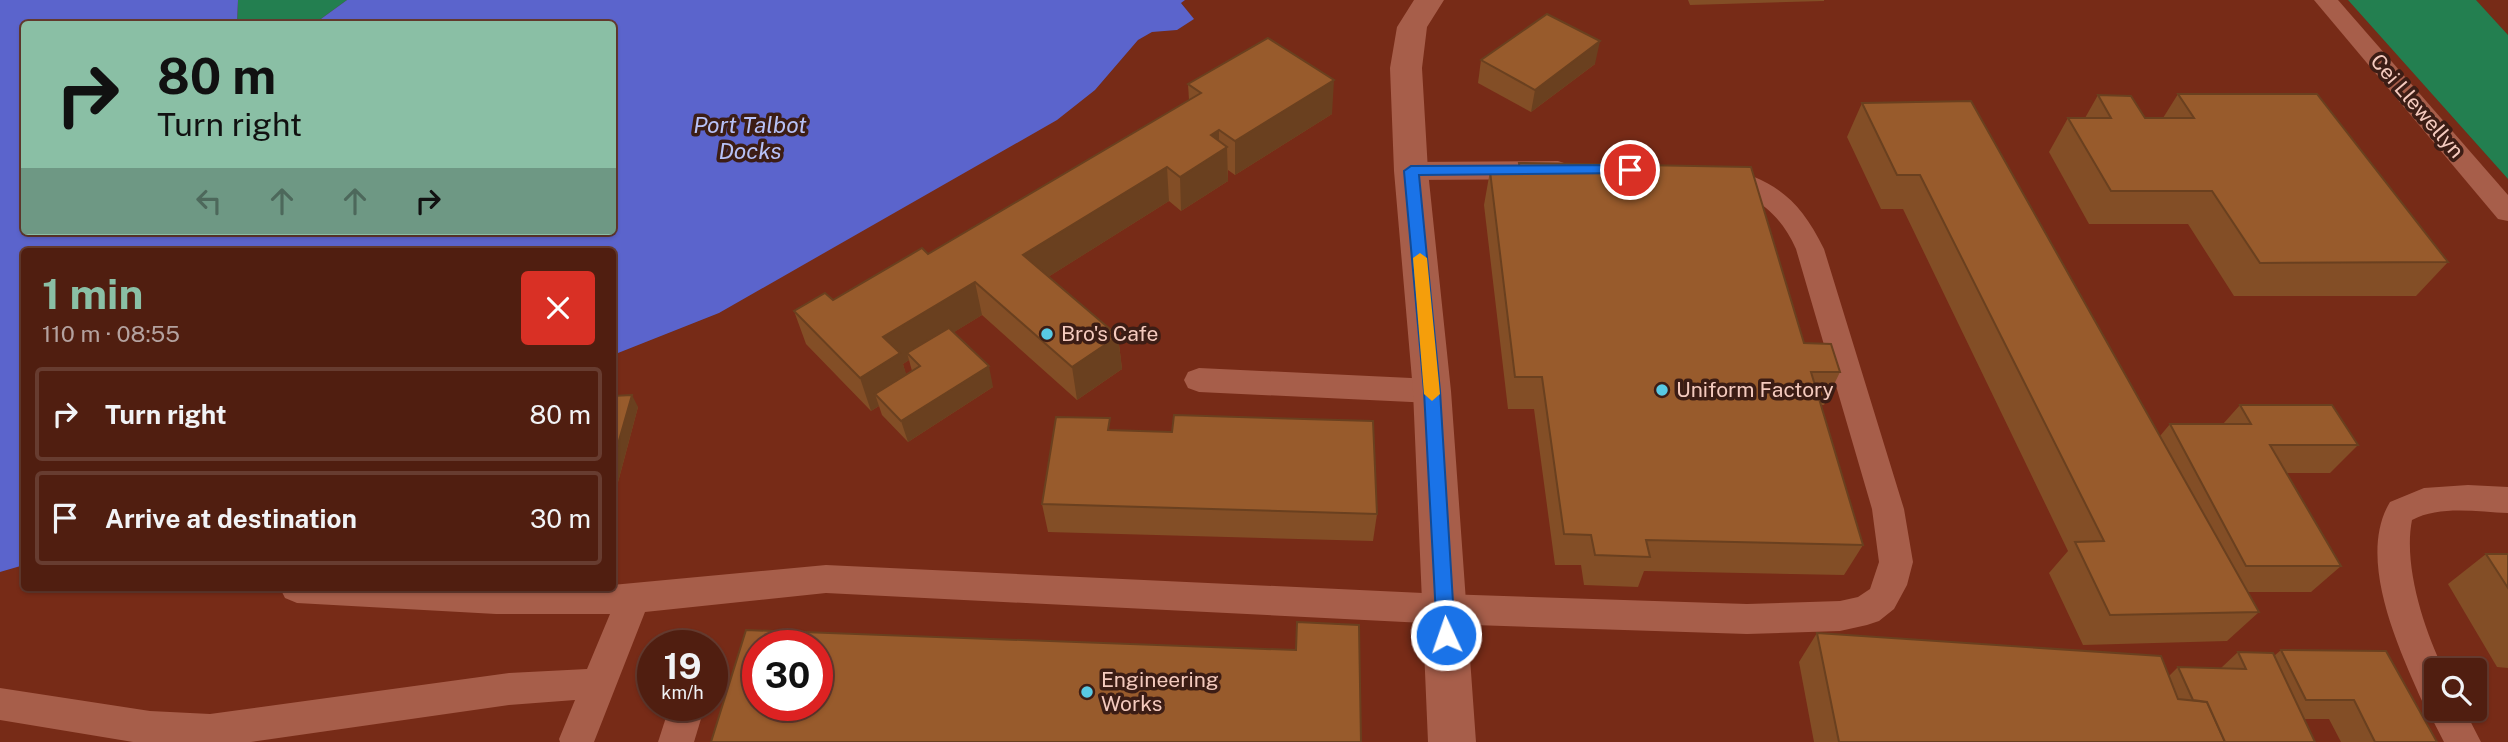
<!DOCTYPE html>
<html lang="en">
<head>
<meta charset="utf-8">
<style>
	body { margin:0; font-family:"Public Sans",sans-serif; background:#562719; color:#f1f3f6; height:100vh; display:flex; flex-direction:column; font-size:26px; white-space:nowrap }
	* { box-sizing:border-box; margin:0 }
	p { font-size:23px; color:#b4a29f }
	.icon { flex:none; width:38px; height:38px; fill:none; stroke:currentColor; stroke-width:2; stroke-linecap:round; stroke-linejoin:round }
	.map { position:relative; flex:1; overflow:hidden }
	.details { position:absolute; left:21px; top:248px; width:595px; height:343px; display:flex; flex-direction:column; background:#501e10; border-radius:7px; box-shadow:0 2px 5px #0004,0 0 0 2px #673c30 }
	.details>* { flex:none }
	.guide { position:absolute; left:21px; top:21px; width:595px; height:214px; border-radius:7px; box-shadow:0 2px 5px #0004,0 0 0 2px #673c30; background:#8abfa5; color:#111; overflow:hidden }
	.fabs { position:absolute; left:2424px; top:658px; display:grid; gap:14px }
	.fabs a { display:grid; place-items:center; width:63px; height:63px; border-radius:7px; background:#501e10; box-shadow:0 2px 5px #0004,0 0 0 2px #673c30; font-size:35px }
	.speed { position:absolute; left:637px; top:630px; display:flex; gap:14px; font-size:35px; font-weight:700; text-align:center }
	.speed>* { display:grid; place-content:center; width:91px; height:91px; border-radius:50%; background:#501e10; box-shadow:0 2px 5px #0004,0 0 0 2px #673c30; line-height:1 }
	.speed small { font-size:18px; font-weight:400 }
	.speed .limit { border:10px solid #d22; background:#fff; color:#111 }
	.pin { position:absolute; display:grid; place-items:center; width:60px; height:60px; color:#fff; margin:-30px; border:4px solid #fff; border-radius:50%; box-shadow:0 2px 7px #0007 }
	.me { position:absolute; width:77px; margin:-38px; rotate:357deg; stroke-linejoin:round; filter:drop-shadow(0 0 5px #0008) }
	.turn { display:flex; align-items:center; gap:24px; height:147px; padding:0 21px; font-size:32px }
	.turn .icon { width:91px; height:91px; stroke-width:2.5 }
	.turn b { display:block; font-size:49px; line-height:60px }
	.lanes { display:flex; align-items:center; height:66px; padding:0 21px; background:#0003; justify-content:center; gap:35px; direction:ltr }
	.lanes .off { opacity:.35 }
	.round { display:grid; place-items:center; flex:none; width:74px; height:74px; border-radius:7px; background:#562719 }
	.head { display:flex; align-items:center; justify-content:space-between; height:119px; padding:0 21px }
	h1 { font-size:42px; font-weight:700; line-height:52px; color:#8abfa5 }
	ul { padding:0; list-style:none }
	li { display:flex; align-items:center; gap:21px; height:94px; margin:0 14px 10px; padding:0 7px; border:4px solid #673c30; border-radius:7px }
	li div { flex:1 }
	li b { display:block; font-size:26px }
	li em { font-style:normal }
	.map>svg:first-child { display:block }
	.built { fill:#772b17; fill-rule:evenodd }
	.green { fill:#237f50 }
	.water { fill:#5b64cc }
	.lines { fill:none; stroke-linecap:round; stroke-linejoin:round }
	.service { fill:#a75e4a; fill-rule:evenodd }
	.minor { fill:#a75e4a; fill-rule:evenodd }
	.wall { fill:#834e26; fill-rule:evenodd }
	.shaded-wall { fill:#6a401f }
	.building { fill:#985b2c; stroke:#6a401f; stroke-width:2; fill-rule:evenodd }
	.route { fill:#1a73e8; stroke:#114b97; stroke-width:2 }
	.slow { fill:#f59e0b }
	.poi-dot { fill:#58c9e3; stroke:#3c1d15; stroke-width:2.5 }
	.labels { text-anchor:middle; stroke-width:7; stroke-linejoin:round; paint-order:stroke }
	.street-label { font-size:21px; fill:#f4cabe; stroke:#3c1d15 }
	.poi-label { font-size:21px; fill:#f4cabe; stroke:#3c1d15; text-anchor:start }
	.water-label { font-size:23px; font-style:italic; fill:#b7c1f6; stroke:#3c1d15 }
</style>
</head>
<body>
<div class="map">
<svg width="2508" height="742" viewBox="0 0 2508 742">
	<rect width="100%" height="100%" fill="#6b2816"/>
	<g class="built">
		<path d="M1185,0h1163l160,179v563h-2508v-170l24,-7v23h588l1,-233 106,-42 376,-223 43,-50 14,-8 25,-2 16,-11 -12,-17zM653,646h59v59h-59zM758,646h59v59h-59zM2436,670h38v39h-38z"/>
		<path d="M2476,0h32v35z"/>
	</g>
	<g class="green">
		<path d="M238,0h109l-33,24h-77z"/>
		<path d="M2348,0h128l32,35v144z"/>
	</g>
	<path class="water" d="M0,0h238l-1,24h-213v207h588v-207h-298l33,-24h838l-4,3 13,16 -17,11 -25,2 -14,8 -43,50 -38,30 -338,193 -106,42 -1,-103h-588v313l-24,7z"/>
	<g class="lines">
		<g class="service">
			<path d="M2314,0h24l170,195v26l-10,-2z"/>
			<path d="M1558,161l9,3 4,6 -4,6 -9,3 -147,1 -9,-3 -4,-6 4,-6 9,-3z"/>
			<path d="M1719,166c55,13 80,32 105,83l80,260 9,53 -6,23 -13,24 -15,12 -12,4 -27,6 -93,3 -303,-10 -618,-31 -181,19 -51,130h-34l-1,-3 16,-39 -66,5 -258,37h-118l-133,-22v-32l150,23 60,3 299,-41 78,-4 23,-55h-114l-199,-11 -12,-5 -5,-10h332v-3l214,-20 618,29 303,10 93,-3 18,-4 12,-8 9,-27 -7,-53 -76,-260c-18,-40 -45,-56 -86,-68l-4,-6 4,-6z"/>
			<path d="M1199,368l233,11 11,4 4,8 -4,8 -11,4 -233,-11 -11,-4 -4,-8 4,-8z"/>
			<path d="M2468,485l40,2v26c-30,-1 -68,-8 -96,7 -9,45 12,110 32,150h-8v39h28l17,33h-37l-17,-33 2,-4 -6,-2c-24,-54 -67,-145 -33,-201l34,-14z"/>
			<path d="M670,705h32l2,4 -10,33h-36z"/>
		</g>
		<path class="minor" d="M1414,0h30l-17,27 -5,41 6,103 23,220 25,351h-48l-15,-351 -19,-220 -4,-103 7,-41z"/>
	</g>
	<g class="wall">
		<path d="M1688,0h136v1l-134,4z"/>
		<path d="M1481,60l114,4 -64,48 -53,-29z"/>
		<path d="M1188,84l144,30 -97,61 -7,-5v11l-47,30 -12,-10 -121,76 70,59 4,33 -45,31 -95,-85 -28,17 39,55 -85,55 -26,-27 -3,-9 -8,5 -65,-67 -12,-33 39,-11 95,-46 261,-154zM909,360l3,11 -6,4 -3,-11z"/>
		<path d="M2178,94l270,168 -32,34h-182l-46,-72h-99l-40,-72 19,-34h17l13,-23 47,23h18z"/>
		<path d="M1862,103l298,333 10,-12h53l17,-19 118,40 -28,28h-43l54,93 -30,26h-63l11,20 -32,29 -144,4 -34,-72 19,-22 -165,-342h-22l-34,-72z"/>
		<path d="M1519,163l285,180 36,29 -16,33h-3l42,140 -19,30 -200,-4 -6,16 -54,-2 -3,-20h-26l-21,-156h-26l-24,-204 6,-34h27z"/>
		<path d="M612,396l26,11 -21,79h-5z"/>
		<path d="M1111,430l266,84 -4,27 -325,-9 -6,-28z"/>
		<path d="M2486,554h22v114l-11,-1 -49,-83z"/>
		<path d="M1817,633l352,43 9,-9 43,1 17,-16 36,4 7,-6 156,92h-96l-12,-23h-25l11,23h-501l-15,-80z"/>
	</g>
	<g class="shaded-wall">
		<path d="M1600,41l-5,23 -64,48 4,-22z"/>
		<path d="M1334,80l-2,34 -97,61v-34z"/>
		<path d="M1219,130v22l8,-5 1,34 -47,30 -1,-34 31,-42z"/>
		<path d="M1167,167l2,34 -140,88 -6,-34z"/>
		<path d="M975,282l7,33 -70,43 -5,-5 2,7 -6,4 7,22 -35,8 4,12 -8,5 -11,-33 23,-41z"/>
		<path d="M1118,336l4,33 -45,31 -5,-33z"/>
		<path d="M989,366l4,21 -85,55 -7,-21z"/>
		<path d="M632,395l6,12 -21,79 -5,-8v-13z"/>
	</g>
	<g class="building">
		<path d="M1547,14l53,27 -65,49 -54,-30z"/>
		<path d="M1268,38l66,42 -99,61 -16,-11 -8,5 16,12 -47,30 -13,-10 -144,88 95,81 -46,31 -97,-85 -92,55 17,16 -40,25 -66,-67 31,-18 8,7 89,-52 6,6 273,-161 -13,-9z"/>
		<path d="M2178,94h139l131,168 -188,1 -48,-72h-101l-43,-73h43l-13,-23 33,1 14,22h49z"/>
		<path d="M1971,101l288,511 -149,3 -35,-73 29,-1 -184,-366h-23l-35,-72z"/>
		<path d="M1519,163l232,4 53,176 27,1 9,28h-29l52,173 -217,-5 4,17 -55,-2 -4,-20 -27,-1 -22,-157h-27l-25,-206h30z"/>
		<path d="M949,328l40,38 -88,55 -26,-27 45,-28 -13,-13z"/>
		<path d="M632,395l-20,70v-69z"/>
		<path d="M2240,405h92l26,40h-88l71,121h-95l-76,-142h81z"/>
		<path d="M1174,415l199,6 4,93 -335,-10 14,-87 54,1 -2,12 64,2z"/>
		<path d="M2486,554h22v34z"/>
		<path d="M1297,622l62,3 2,117h-650l35,-112 550,20zM758,646h59v59h-59z"/>
		<path d="M1817,633l344,23 17,43 29,3 18,40h-386z"/>
		<path d="M2281,650l105,1 51,91h-62l-21,-42h-48z"/>
		<path d="M2238,652l35,1 42,89h-90l-18,-40 -14,-2 -15,-33 68,2z"/>
	</g>
	<path class="route" d="M1630,165l7,5 -2,3 -216,2 21,216 15,244 -3,6 -6,2 -7,-2 -2,-6 -13,-244 -20,-220 7,-5z"/>
	<path class="slow" d="M1420,253l7,5 13,136 -8,7 -8,-7 -11,-136z"/>
	<g class="poi-dot">
		<circle cx="1047" cy="334" r="7"/>
		<circle cx="1662" cy="390" r="7"/>
		<circle cx="1087" cy="692" r="7"/>
	</g>
	<g class="labels">
		<g class="street-label">
			<text transform="translate(2417 106) rotate(49)" y="7">Cei Llewellyn</text>
		</g>
		<g class="poi-label">
			<text x="1061" y="341">Bro's Cafe</text>
			<text x="1676" y="397">Uniform Factory</text>
			<text x="1101" y="687">Engineering<tspan x="1101" dy="24">Works</tspan></text>
		</g>
		<g class="water-label">
			<text x="750" y="133">Port Talbot<tspan x="750" dy="26">Docks</tspan></text>
		</g>
	</g>
</svg>
<div class="fabs">
<a><svg class="icon" aria-label="search" viewBox="0 0 24 24"><circle cx="10" cy="10" r="6"/><path d="M15 15l6 6"/></svg></a>
</div>
<div class="speed"><div>19<small>km/h</small></div><div class="limit">30</div></div>
<div class="pin" style="left:1630px;top:170px;background:#d93025"><svg class="icon" aria-label="arrive" viewBox="0 0 24 24"><path d="M6 21V4h12l-3 4 3 4H6"/></svg></div>
<svg class="me" style="left:1446px;top:635px" viewBox="-20 -20 40 40"><circle r="17" fill="#1a73e8" stroke="#fff" stroke-width="3"/><path d="M0-11L8 9 0 5-8 9z" fill="#fff"/></svg>
<div class="guide">
<div class="turn"><svg class="icon" aria-label="right" viewBox="0 0 24 24"><path d="M7 20v-9h11M14 6l5 5-5 5"/></svg><div><b>80 m</b>Turn right</div></div>
<div class="lanes"><svg class="icon off" aria-label="left" viewBox="0 0 24 24"><path d="M17 20v-9H6M10 6l-5 5 5 5"/></svg><svg class="icon off" aria-label="ahead" viewBox="0 0 24 24"><path d="M12 20V5M6 11l6-6 6 6"/></svg><svg class="icon off" aria-label="ahead" viewBox="0 0 24 24"><path d="M12 20V5M6 11l6-6 6 6"/></svg><svg class="icon" aria-label="right" viewBox="0 0 24 24"><path d="M7 20v-9h11M14 6l5 5-5 5"/></svg></div>
</div>
<section class="details">
<div class="head"><div><h1>1 min</h1><p>110 m · 08:55</p></div><a class="round" style="background:#d93025;color:#fff"><svg class="icon" aria-label="close" viewBox="0 0 24 24"><path d="M6 6l12 12M18 6L6 18"/></svg></a></div>
<ul>
<li><svg class="icon" aria-label="right" viewBox="0 0 24 24"><path d="M7 20v-9h11M14 6l5 5-5 5"/></svg><div><b>Turn right</b></div><em>80 m</em></li>
<li><svg class="icon" aria-label="arrive" viewBox="0 0 24 24"><path d="M6 21V4h12l-3 4 3 4H6"/></svg><div><b>Arrive at destination</b></div><em>30 m</em></li>
</ul>
</section>
</div>
</body>
</html>
